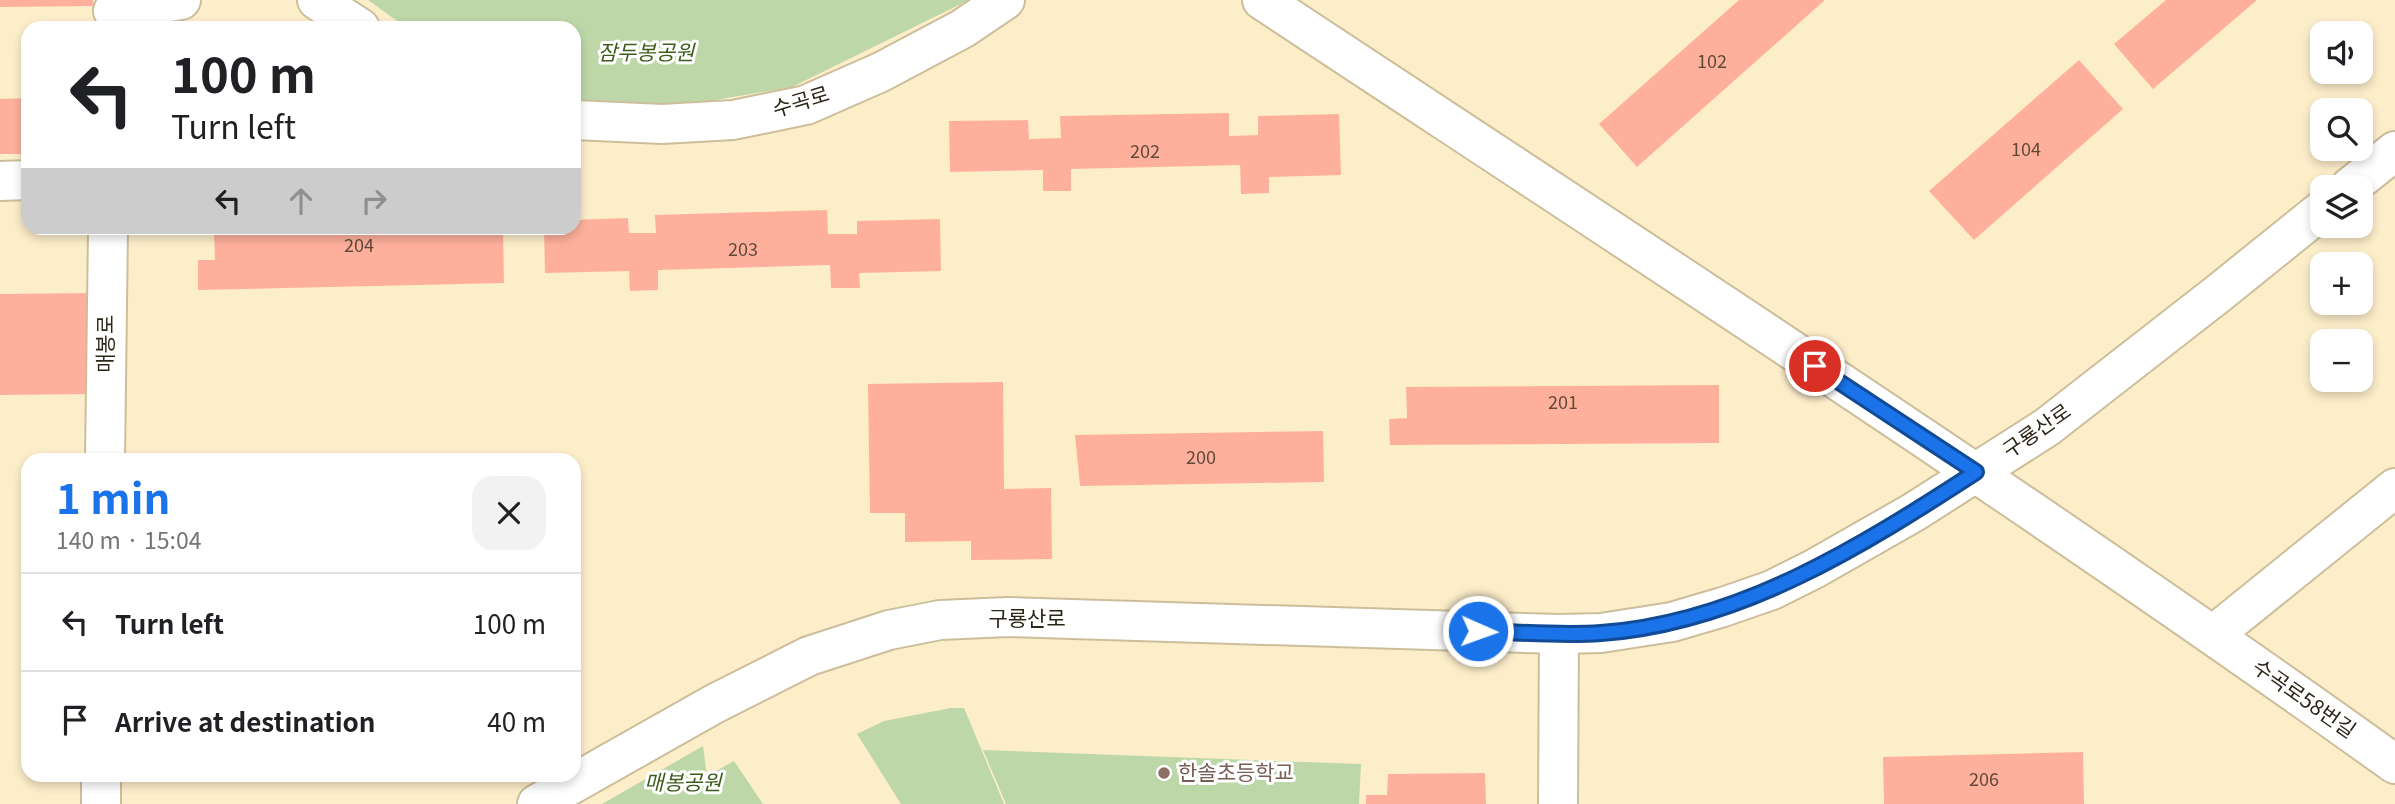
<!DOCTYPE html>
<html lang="en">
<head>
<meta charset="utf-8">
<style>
	body { margin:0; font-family:Georgia,"Noto Sans KR",serif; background:#f2f2f2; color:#202124; height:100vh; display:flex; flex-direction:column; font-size:26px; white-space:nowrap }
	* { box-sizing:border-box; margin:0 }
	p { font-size:23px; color:#757577 }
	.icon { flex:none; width:38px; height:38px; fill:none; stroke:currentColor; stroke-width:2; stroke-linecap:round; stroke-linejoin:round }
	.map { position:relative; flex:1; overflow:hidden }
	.details { position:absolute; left:21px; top:453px; width:560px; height:329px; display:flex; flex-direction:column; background:#fff; border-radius:21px; box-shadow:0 4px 10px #0003 }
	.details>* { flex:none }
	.guide { position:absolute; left:21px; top:21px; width:560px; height:214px; border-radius:21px; box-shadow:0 4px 10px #0003; background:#fff; color:#202124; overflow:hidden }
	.tools { position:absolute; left:2310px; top:21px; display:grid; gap:14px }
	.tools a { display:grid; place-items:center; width:63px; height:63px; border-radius:14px; background:#fff; box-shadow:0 4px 10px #0003; font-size:35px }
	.pin { position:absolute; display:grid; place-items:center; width:60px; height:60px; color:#fff; margin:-30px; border:4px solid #fff; border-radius:50%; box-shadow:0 2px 7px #0007 }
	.me { position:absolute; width:77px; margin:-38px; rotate:92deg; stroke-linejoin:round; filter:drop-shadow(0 0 5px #0008) }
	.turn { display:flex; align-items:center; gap:24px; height:147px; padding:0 35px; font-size:32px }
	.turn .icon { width:91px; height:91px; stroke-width:2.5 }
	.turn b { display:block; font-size:49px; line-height:60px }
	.lanes { display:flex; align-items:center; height:66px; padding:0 35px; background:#0003; justify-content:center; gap:35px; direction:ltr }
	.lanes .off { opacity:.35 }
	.round { display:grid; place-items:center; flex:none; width:74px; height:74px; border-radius:21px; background:#f2f2f2 }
	.overview { display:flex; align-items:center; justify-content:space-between; height:119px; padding:0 35px }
	h1 { font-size:42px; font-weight:700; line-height:52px; color:#1a73e8 }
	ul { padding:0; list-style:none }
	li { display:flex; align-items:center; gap:21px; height:98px; padding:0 35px; border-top:2px solid #e0e0e0 }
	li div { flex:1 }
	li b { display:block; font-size:26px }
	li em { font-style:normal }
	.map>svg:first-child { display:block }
	.green { fill:#bdd7a8 }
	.building { fill:#feb09d }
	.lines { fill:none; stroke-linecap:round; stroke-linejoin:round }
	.minor-casing { stroke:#cdbe9b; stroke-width:42 }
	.minor { stroke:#fff; stroke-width:38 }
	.route-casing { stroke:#114b97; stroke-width:18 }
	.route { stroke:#1a73e8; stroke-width:12 }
	.education-dot { fill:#8d6e63; stroke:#fff; stroke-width:2.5 }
	.labels { text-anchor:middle; stroke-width:6; stroke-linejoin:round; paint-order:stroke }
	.number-label { font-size:18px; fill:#604839 }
	.park-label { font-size:21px; font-style:italic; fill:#3c5c1a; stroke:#fff }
	.street-label { font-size:21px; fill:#2c2618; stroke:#fff }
	.education-label { font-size:21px; fill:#785e54; stroke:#fff; text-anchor:start }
</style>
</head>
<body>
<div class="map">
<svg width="2395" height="804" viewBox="0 0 2395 804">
	<rect width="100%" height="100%" fill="#fdeeca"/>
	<g class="green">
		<path d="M368,0h601l-177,87 -130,22 -88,-10v-71h-167z"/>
		<path d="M951,708h13l40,96h-103l-44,-70 27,-13z"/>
		<path d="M703,746l4,30 27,-15 29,43h-161z"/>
		<path d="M983,750l378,14 -2,40h-353z"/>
	</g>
	<g class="building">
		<path d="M0,0h93l1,6 -94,1z"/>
		<path d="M1739,0h86l-188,167 -38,-43z"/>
		<path d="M2166,0h91l-104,89 -39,-45z"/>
		<path d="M2079,60l44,49 -149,131 -45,-49z"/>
		<path d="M28,98v56h-28v-55z"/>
		<path d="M1229,113v23l29,-1v-19l81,-2 2,61 -72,2v16l-28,1 -1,-29 -169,4v22h-28v-21l-93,2 -1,-51 79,-1 1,19 32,-1 -1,-22z"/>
		<path d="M827,210l1,24h29v-13l83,-2 1,52 -82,2 1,15h-29l-1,-23 -172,5v20l-28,1 -1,-20 -84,2 -1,-45h30v-8l54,-2 1,15h27l-1,-18z"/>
		<path d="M419,228h84l1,55 -306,7v-30h17l-1,-28z"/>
		<path d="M93,293l2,101 -95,1v-101z"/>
		<path d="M1003,382l1,107 47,-1 1,71 -81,1v-19l-66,1v-29h-35l-2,-129z"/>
		<path d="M1719,385v58l-329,2 -1,-26 18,-1 -1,-31z"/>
		<path d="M1323,431l1,51 -244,4 -5,-51z"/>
		<path d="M2083,752l1,52h-200l-1,-47z"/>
		<path d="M1485,773l1,31h-120v-9h21l1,-21z"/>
	</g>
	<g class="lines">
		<g class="minor-casing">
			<g id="minor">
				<path d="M317,0l43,28"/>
				<path d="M1262,0c380,251 763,499 1133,764"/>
				<path d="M113,11l68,-11"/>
				<path d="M574,120l88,4 71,-4 73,-15 75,-33 81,-43 43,-29"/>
				<path d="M0,181l28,-1"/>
				<path d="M2350,187l45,-36"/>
				<path d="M105,460l3,-232"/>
				<path d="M2213,635l182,-147"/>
				<path d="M101,804v-29"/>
				<path d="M537,804l177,-100 95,-48 80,-26 51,-10 68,-3 551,17 42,-1 71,-11 51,-15 49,-17 42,-21 100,-57 133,-85 172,-134 103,-83"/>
				<path d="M1558,804l1,-170"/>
			</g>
		</g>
		<use href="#minor" class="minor"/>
	</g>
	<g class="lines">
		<g class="route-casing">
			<path id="route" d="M1478,631c41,1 82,5 123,2 139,-10 261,-87 375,-161l-161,-106"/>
		</g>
		<use href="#route" class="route"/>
	</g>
	<circle class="education-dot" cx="1164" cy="773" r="7"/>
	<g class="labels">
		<g class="number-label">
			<text x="1712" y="68">102</text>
			<text x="2026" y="156">104</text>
			<text x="1145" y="158">202</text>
			<text x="359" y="252">204</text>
			<text x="743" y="256">203</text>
			<text x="1563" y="409">201</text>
			<text x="1201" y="464">200</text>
			<text x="1984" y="786">206</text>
		</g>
		<g class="park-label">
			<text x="646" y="60">잠두봉공원</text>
			<text x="683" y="790">매봉공원</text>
		</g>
		<g class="street-label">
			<text transform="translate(801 102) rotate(-17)" y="7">수곡로</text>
			<text transform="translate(106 344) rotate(-90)" y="7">매봉로</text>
			<text transform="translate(2037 431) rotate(-35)" y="7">구룡산로</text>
			<text x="1027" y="626">구룡산로</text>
			<text transform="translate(2304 699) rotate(35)" y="7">수곡로58번길</text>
		</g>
		<g class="education-label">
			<text x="1178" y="780">한솔초등학교</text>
		</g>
	</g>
</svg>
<div class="tools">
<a><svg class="icon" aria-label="sound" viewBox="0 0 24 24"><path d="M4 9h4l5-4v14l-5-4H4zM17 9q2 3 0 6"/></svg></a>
<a><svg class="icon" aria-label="search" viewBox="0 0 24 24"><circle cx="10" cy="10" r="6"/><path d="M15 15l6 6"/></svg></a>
<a><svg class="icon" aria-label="layers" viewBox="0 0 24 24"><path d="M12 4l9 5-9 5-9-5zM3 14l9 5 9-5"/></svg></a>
<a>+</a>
<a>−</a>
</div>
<div class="pin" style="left:1815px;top:366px;background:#d93025"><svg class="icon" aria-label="arrive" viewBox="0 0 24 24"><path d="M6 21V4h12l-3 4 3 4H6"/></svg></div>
<svg class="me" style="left:1478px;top:631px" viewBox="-20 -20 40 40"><circle r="17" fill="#1a73e8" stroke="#fff" stroke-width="3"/><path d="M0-11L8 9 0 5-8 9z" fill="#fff"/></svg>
<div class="guide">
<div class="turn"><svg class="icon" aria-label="left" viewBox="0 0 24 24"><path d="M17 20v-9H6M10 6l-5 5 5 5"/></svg><div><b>100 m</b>Turn left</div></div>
<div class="lanes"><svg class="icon" aria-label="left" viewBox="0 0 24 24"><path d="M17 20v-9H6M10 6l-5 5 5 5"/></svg><svg class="icon off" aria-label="ahead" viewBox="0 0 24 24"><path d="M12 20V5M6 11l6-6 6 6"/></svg><svg class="icon off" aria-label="right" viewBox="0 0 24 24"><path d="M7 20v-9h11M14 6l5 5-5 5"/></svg></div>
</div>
<section class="details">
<div class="overview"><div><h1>1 min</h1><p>140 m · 15:04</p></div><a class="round"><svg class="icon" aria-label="close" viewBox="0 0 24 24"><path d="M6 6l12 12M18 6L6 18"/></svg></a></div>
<ul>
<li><svg class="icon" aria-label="left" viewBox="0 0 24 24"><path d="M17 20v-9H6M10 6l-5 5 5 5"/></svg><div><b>Turn left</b></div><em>100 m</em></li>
<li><svg class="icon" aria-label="arrive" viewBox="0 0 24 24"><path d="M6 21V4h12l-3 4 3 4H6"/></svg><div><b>Arrive at destination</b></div><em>40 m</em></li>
</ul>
</section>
</div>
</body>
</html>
